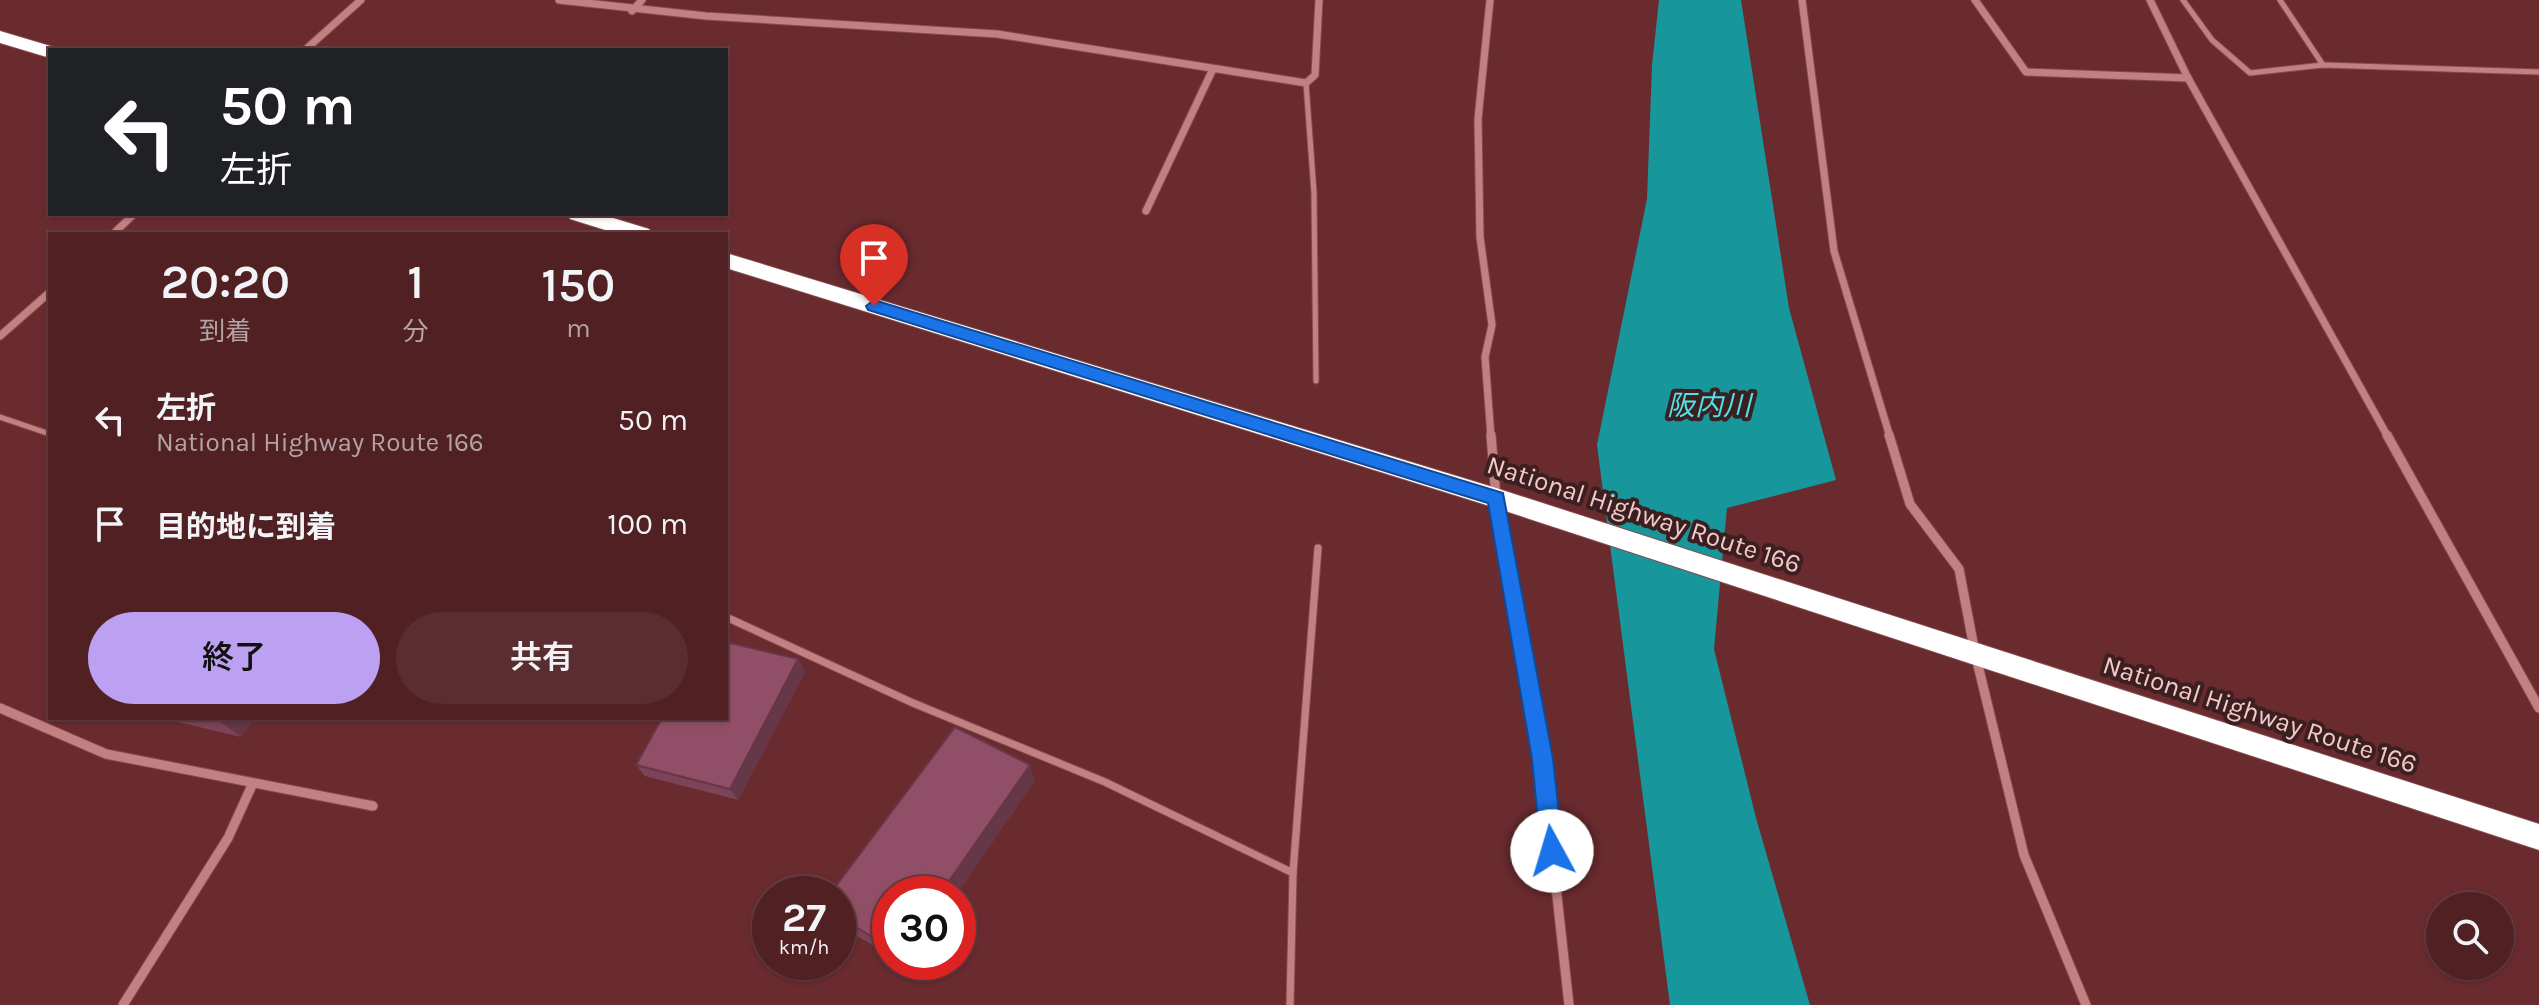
<!DOCTYPE html>
<html lang="ja">
<head>
<meta charset="utf-8">
<style>
	body { margin:0; font-family:Karla,"Noto Sans JP",sans-serif; background:#5a2d30; color:#f1f3f6; height:100vh; display:flex; flex-direction:column; font-size:30px; white-space:nowrap }
	* { box-sizing:border-box; margin:0 }
	p { font-size:26px; color:#b4a3a6 }
	.icon { flex:none; width:44px; height:44px; fill:none; stroke:currentColor; stroke-width:2; stroke-linecap:round; stroke-linejoin:round }
	.map { position:relative; flex:1; overflow:hidden }
	.panel { position:absolute; left:48px; top:232px; width:680px; height:488px; display:flex; flex-direction:column; background:#502023; border-radius:0px; box-shadow:0 2px 6px #0004,0 0 0 2px #673e41 }
	.panel>* { flex:none }
	.banner { position:absolute; left:48px; top:48px; width:680px; height:168px; border-radius:0px; box-shadow:0 2px 6px #0004,0 0 0 2px #673e41; background:#202124; color:#fff; overflow:hidden }
	.buttons { position:absolute; left:2426px; top:892px; display:grid; gap:16px }
	.buttons a { display:grid; place-items:center; width:88px; height:88px; border-radius:50%; background:#502023; box-shadow:0 2px 6px #0004,0 0 0 2px #673e41; font-size:40px }
	.speed { position:absolute; left:752px; top:876px; display:flex; gap:16px; font-size:40px; font-weight:700; text-align:center }
	.speed>* { display:grid; place-content:center; width:104px; height:104px; border-radius:50%; background:#502023; box-shadow:0 2px 6px #0004,0 0 0 2px #673e41; line-height:1 }
	.speed small { font-size:20px; font-weight:400 }
	.speed .limit { border:12px solid #d22; background:#fff; color:#111 }
	.pin { position:absolute; display:grid; place-items:center; width:68px; height:68px; color:#fff; margin:-82px -34px; border-radius:50% 50% 50% 0; rotate:-45deg; box-shadow:0 0 8px #0007 }
	.pin .icon { rotate:45deg }
	.me { position:absolute; width:88px; margin:-44px; rotate:354deg; stroke-linejoin:round; filter:drop-shadow(0 0 6px #0008) }
	.turn { display:flex; align-items:center; gap:28px; height:168px; padding:0 40px; font-size:36px }
	.turn .icon { width:104px; height:104px; stroke-width:2.5 }
	.turn b { display:block; font-size:56px; line-height:68px }
	.eta { display:flex; justify-content:space-evenly; align-items:center; height:136px; text-align:center }
	.eta b { font-size:48px; font-weight:600; line-height:56px }
	.button { display:flex; gap:16px; margin-top:auto; padding:16px 40px }
	.button a { flex:1; height:92px; border-radius:48px; background:#bca0f2; color:#111; font-size:32px; font-weight:600; line-height:92px; text-align:center }
	.button a+a { background:#5a2d30; color:#f1f3f6 }
	ul { padding:0; list-style:none }
	li { display:flex; align-items:center; gap:24px; height:104px; padding:0 40px }
	li div { flex:1 }
	li b { display:block; font-size:30px }
	li em { font-style:normal }
	.map>svg:first-child { display:block }
	.water { fill:#17979b }
	.lines { fill:none; stroke-linecap:round; stroke-linejoin:round }
	.lane-far1-casing { stroke:#854b4e; stroke-width:7 }
	.lane-casing { stroke:#854b4e; stroke-width:9 }
	.street-far1-casing { stroke:#854b4e; stroke-width:9 }
	.street-casing { stroke:#854b4e; stroke-width:11 }
	.highway-casing { stroke:#854b4e; stroke-width:2 }
	.lane-far1 { stroke:#c38081; stroke-width:5 }
	.lane { stroke:#c38081; stroke-width:7 }
	.street-far1 { stroke:#c38081; stroke-width:7 }
	.street { stroke:#c38081; stroke-width:9 }
	.highway { fill:#fff; fill-rule:evenodd }
	.wall { fill:#7c4458 }
	.shaded-wall { fill:#653747 }
	.building { fill:#904f66; stroke:#653747; stroke-width:2 }
	.route { fill:#1a73e8; stroke:#114b97; stroke-width:2 }
	.labels { text-anchor:middle; stroke-width:8; stroke-linejoin:round; paint-order:stroke }
	.street-label { font-size:26px; fill:#f1c9c9; stroke:#3c1f20 }
	.water-label { font-size:28px; font-style:italic; fill:#4ce3e9; stroke:#3c1f20 }
</style>
</head>
<body>
<div class="map">
<svg width="2539" height="1005" viewBox="0 0 2539 1005">
	<rect width="100%" height="100%" fill="#6a2b2f"/>
	<path class="water" d="M1659,0h82l48,308 47,172 -109,28 -13,141 42,169 54,187h-140l-73,-560 50,-246 5,-134z"/>
	<g class="lines">
		<g class="lane-far1-casing">
			<g id="lane-far1">
				<path d="M2183,0l29,40 38,33 73,-8 216,7"/>
				<path d="M2280,0l43,65"/>
				<path d="M1306,83l8,110 2,188"/>
				<path d="M0,417l50,17"/>
			</g>
		</g>
		<g class="lane-casing">
			<g id="lane">
				<path d="M726,617l187,86 192,79 188,91"/>
				<path d="M1290,1005l3,-132 25,-325"/>
			</g>
		</g>
		<g class="street-far1-casing">
			<g id="street-far1">
				<path d="M559,0l147,16 291,18 309,49 9,-8 4,-75"/>
				<path d="M1490,0l-12,119 2,118 12,88 -7,32 6,80"/>
				<path d="M1802,0l32,251 56,186"/>
				<path d="M1975,0l51,72 162,6"/>
				<path d="M2150,0l38,78 200,359"/>
				<path d="M632,11l10,-11"/>
				<path d="M305,50l56,-50"/>
				<path d="M1146,211l66,-140"/>
				<path d="M113,234l21,-20"/>
				<path d="M0,336l50,-44"/>
			</g>
		</g>
		<g class="street-casing">
			<g id="street">
				<path d="M1491,435l5,63 46,261 27,246"/>
				<path d="M1889,435l21,69 49,65 16,84 49,202 62,150"/>
				<path d="M2387,435l152,273"/>
				<path d="M0,708l106,46 267,52"/>
				<path d="M123,1005l105,-167 25,-55"/>
			</g>
		</g>
		<g class="highway-casing">
			<g id="highway">
				<path d="M0,31l57,17 1,2h-8v8l-50,-15z"/>
				<path d="M567,214h33l49,15 3,5h-34l-48,-15z"/>
				<path d="M726,253l770,235 1043,336v26l-1043,-342 -770,-240z"/>
			</g>
		</g>
		<use href="#lane-far1" class="lane-far1"/>
		<use href="#lane" class="lane"/>
		<use href="#street-far1" class="street-far1"/>
		<use href="#street" class="street"/>
		<use href="#highway" class="highway"/>
	</g>
	<g class="wall">
		<path d="M798,659l7,13 -67,128 -93,-24 -9,-11z"/>
		<path d="M161,718h94l-14,19z"/>
		<path d="M1035,781l-145,113v61l-52,-30v-31z"/>
	</g>
	<g class="shaded-wall">
		<path d="M798,659l7,13 -67,128 -8,-11z"/>
		<path d="M222,718h33l-14,19 -22,-16z"/>
		<path d="M1030,765l5,16 -78,113h-17z"/>
	</g>
	<g class="building">
		<path d="M726,642l72,17 -68,130 -94,-24 26,-47h64z"/>
		<path d="M207,718h15l-3,3z"/>
		<path d="M955,727l75,38 -90,129h-50v53l-52,-30v-23h-8z"/>
	</g>
	<path class="route" d="M874,300l629,193 50,266 10,92 -3,8 -8,3 -7,-3 -4,-8 -9,-92 -44,-256 -620,-193 -2,-4z"/>
	<g class="labels">
		<g class="street-label">
			<text transform="translate(1644 514) rotate(18)" y="9">National Highway Route 166</text>
			<text transform="translate(2260 714) rotate(18)" y="9">National Highway Route 166</text>
		</g>
		<g class="water-label">
			<text x="1709" y="415">阪内川</text>
		</g>
	</g>
</svg>
<div class="buttons">
<a><svg class="icon" aria-label="search" viewBox="0 0 24 24"><circle cx="10" cy="10" r="6"/><path d="M15 15l6 6"/></svg></a>
</div>
<div class="speed"><div>27<small>km/h</small></div><div class="limit">30</div></div>
<div class="pin" style="left:874px;top:306px;background:#d93025"><svg class="icon" aria-label="arrive" viewBox="0 0 24 24"><path d="M6 21V4h12l-3 4 3 4H6"/></svg></div>
<svg class="me" style="left:1552px;top:851px" viewBox="-20 -20 40 40"><circle r="19" fill="#fff"/><path d="M0-13L10 11 0 6-10 11z" fill="#1a73e8"/></svg>
<div class="banner">
<div class="turn"><svg class="icon" aria-label="left" viewBox="0 0 24 24"><path d="M17 20v-9H6M10 6l-5 5 5 5"/></svg><div><b>50 m</b>左折</div></div>
</div>
<section class="panel">
<div class="eta">
<div><b>20:20</b><p>到着</p></div>
<div><b>1</b><p>分</p></div>
<div><b>150</b><p>m</p></div>
</div>
<ul>
<li><svg class="icon" aria-label="left" viewBox="0 0 24 24"><path d="M17 20v-9H6M10 6l-5 5 5 5"/></svg><div><b>左折</b><p>National Highway Route 166</p></div><em>50 m</em></li>
<li><svg class="icon" aria-label="arrive" viewBox="0 0 24 24"><path d="M6 21V4h12l-3 4 3 4H6"/></svg><div><b>目的地に到着</b></div><em>100 m</em></li>
</ul>
<div class="button"><a>終了</a><a>共有</a></div>
</section>
</div>
</body>
</html>
